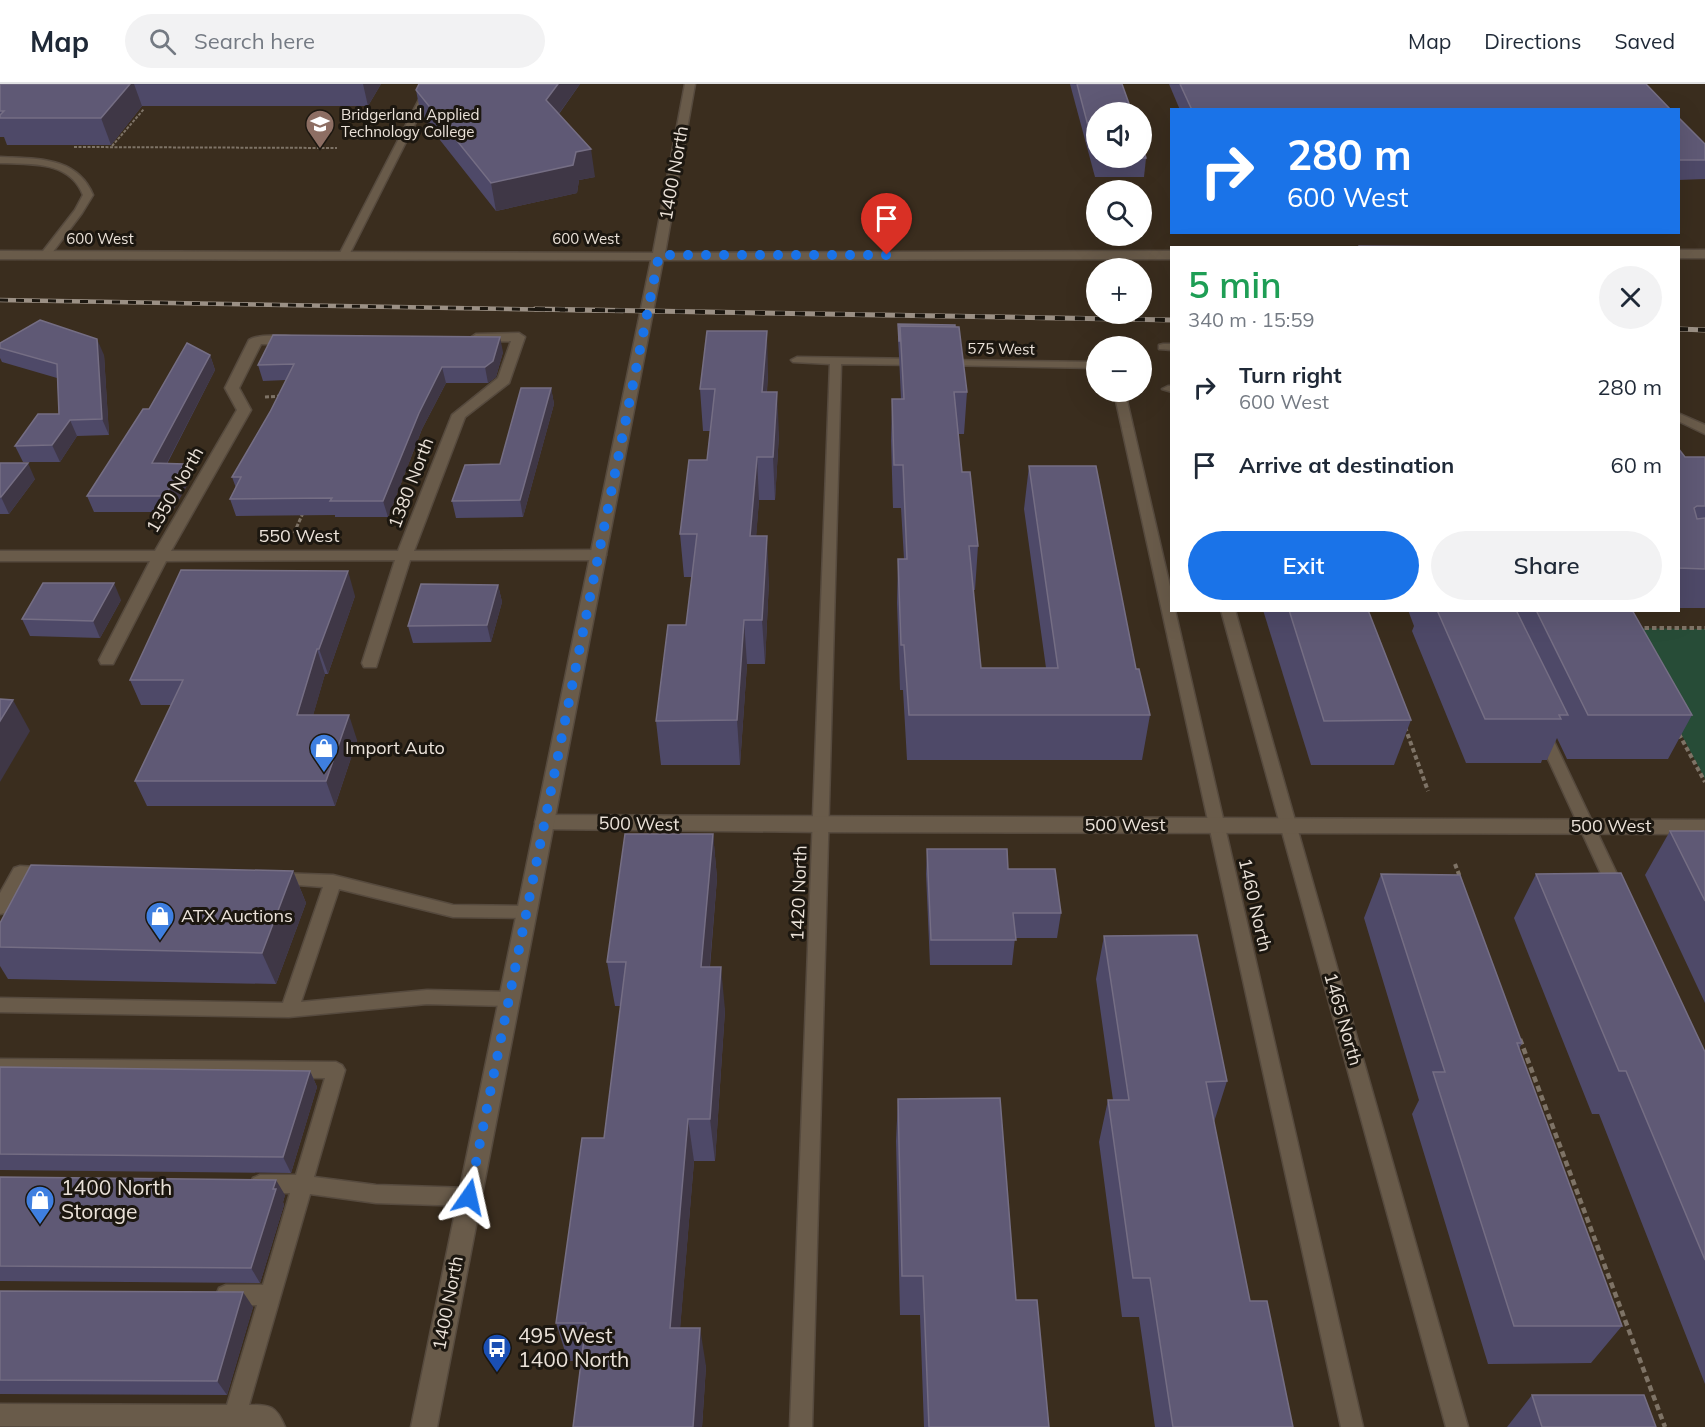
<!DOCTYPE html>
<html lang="en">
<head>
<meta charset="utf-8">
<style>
	body { margin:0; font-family:Mulish,sans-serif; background:#f2f2f3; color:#1f2937; height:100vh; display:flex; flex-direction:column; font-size:22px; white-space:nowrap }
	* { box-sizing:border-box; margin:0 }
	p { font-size:20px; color:#747a83 }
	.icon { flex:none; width:33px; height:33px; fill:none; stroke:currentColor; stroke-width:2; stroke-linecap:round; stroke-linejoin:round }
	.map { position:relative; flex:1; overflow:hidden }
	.side { position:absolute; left:1170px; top:162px; width:510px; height:366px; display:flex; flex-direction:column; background:#fff; border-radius:0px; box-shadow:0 6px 24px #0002 }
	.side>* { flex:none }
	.guide { position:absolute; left:1170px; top:24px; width:510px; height:126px; border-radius:0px; box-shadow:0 6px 24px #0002; background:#1a73e8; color:#fff; overflow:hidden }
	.fabs { position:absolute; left:1086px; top:18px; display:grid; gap:12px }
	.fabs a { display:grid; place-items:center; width:66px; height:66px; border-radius:50%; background:#fff; box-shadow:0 6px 24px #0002; font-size:30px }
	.pin { position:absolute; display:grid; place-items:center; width:51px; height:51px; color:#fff; margin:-62px -26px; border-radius:50% 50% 50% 0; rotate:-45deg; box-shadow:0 0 6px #0007 }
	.pin .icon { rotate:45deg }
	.me { position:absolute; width:66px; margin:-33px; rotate:11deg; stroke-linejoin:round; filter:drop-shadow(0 0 4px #0008) }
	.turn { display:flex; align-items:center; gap:21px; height:126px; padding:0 18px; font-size:27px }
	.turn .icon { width:78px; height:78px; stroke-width:2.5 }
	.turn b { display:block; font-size:42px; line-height:51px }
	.round { display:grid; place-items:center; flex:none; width:63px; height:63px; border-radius:32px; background:#f2f2f3 }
	.headline { display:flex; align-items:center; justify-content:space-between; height:102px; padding:0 18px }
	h1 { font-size:36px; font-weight:600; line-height:45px; color:#1e9e55 }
	.button { display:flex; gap:12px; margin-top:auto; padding:12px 18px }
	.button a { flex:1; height:69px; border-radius:36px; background:#1a73e8; color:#fff; font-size:24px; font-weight:600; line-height:69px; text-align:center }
	.button a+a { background:#f2f2f3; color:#1f2937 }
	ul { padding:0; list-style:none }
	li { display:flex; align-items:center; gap:18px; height:78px; padding:0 18px }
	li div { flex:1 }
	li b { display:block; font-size:22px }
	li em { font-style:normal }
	header { display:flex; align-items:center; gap:36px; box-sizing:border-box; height:84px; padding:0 30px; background:#fff; border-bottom:2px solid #e0e1e3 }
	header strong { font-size:28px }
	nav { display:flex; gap:33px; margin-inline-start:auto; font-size:21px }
	.search { width:420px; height:54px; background:#f2f2f3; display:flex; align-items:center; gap:15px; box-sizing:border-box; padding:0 21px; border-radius:33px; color:#747a83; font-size:22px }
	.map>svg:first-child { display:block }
	.green { fill:#274c37 }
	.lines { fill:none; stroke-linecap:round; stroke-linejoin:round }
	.lane-casing { stroke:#564a3e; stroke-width:3 }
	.street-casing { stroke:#564a3e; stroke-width:3 }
	.secondary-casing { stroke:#564a3e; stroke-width:3 }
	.path-far3 { stroke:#7e7366; stroke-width:2; stroke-dasharray:3 1.5; stroke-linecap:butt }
	.path-far2 { stroke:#7e7366; stroke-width:3; stroke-dasharray:4 2; stroke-linecap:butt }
	.path-far1 { stroke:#7e7366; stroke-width:4; stroke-dasharray:4.5 3; stroke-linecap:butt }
	.path { stroke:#7e7366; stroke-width:4.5; stroke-dasharray:6 4; stroke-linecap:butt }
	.lane { fill:#695b4a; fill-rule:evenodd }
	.street { fill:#695b4a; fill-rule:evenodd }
	.secondary { fill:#695b4a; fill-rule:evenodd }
	.rail-far1-casing { stroke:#9b9085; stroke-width:4.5 }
	.rail-casing { stroke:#9b9085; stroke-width:5 }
	.rail-far1 { stroke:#1c1710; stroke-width:3; stroke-dasharray:8; stroke-linecap:butt }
	.rail { stroke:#1c1710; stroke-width:4; stroke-dasharray:10; stroke-linecap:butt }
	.wall { fill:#4e4968 }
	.shaded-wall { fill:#3f3746 }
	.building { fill:#5f5975; stroke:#756e84; stroke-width:1.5 }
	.route { stroke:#1a73e8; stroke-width:10; stroke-dasharray:0 18 }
	.labels { text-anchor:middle; stroke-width:6; stroke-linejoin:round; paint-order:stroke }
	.far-poi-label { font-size:15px; fill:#ebe2d9; stroke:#1c1710; text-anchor:start }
	.far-street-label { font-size:15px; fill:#ebe2d9; stroke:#1c1710 }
	.street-label { font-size:18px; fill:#ebe2d9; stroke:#1c1710 }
	.poi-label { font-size:18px; fill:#ebe2d9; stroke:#1c1710; text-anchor:start }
	.near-poi-label { font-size:21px; fill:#ebe2d9; stroke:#1c1710; text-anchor:start }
</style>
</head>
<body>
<header>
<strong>Map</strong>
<div class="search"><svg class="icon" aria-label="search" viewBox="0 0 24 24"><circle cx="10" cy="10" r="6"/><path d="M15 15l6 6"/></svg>Search here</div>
<nav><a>Map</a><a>Directions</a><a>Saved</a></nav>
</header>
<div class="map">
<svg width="1705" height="1343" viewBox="0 0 1705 1343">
	<rect width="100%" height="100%" fill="#3a2d1e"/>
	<path class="green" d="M1625,544l80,1v150z"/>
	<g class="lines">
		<g class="lane-casing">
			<g id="lane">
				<path d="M427,0h8l-87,173 -9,2 -1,-2z"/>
				<path d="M0,73c36,2 77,-1 93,38l-11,18 -33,44 -9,-2 35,-45 8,-15c-13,-34 -51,-31 -83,-32z"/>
				<path d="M1163,260h9v6l-13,-1v-4z"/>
				<path d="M797,273l123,2 6,3 -6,3 -79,-1 -29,1063h-22l40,-1063 -37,-2 -2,-2z"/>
				<path d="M944,276l152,2v6l-156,-3v-4z"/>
				<path d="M1168,302h4v6l-10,-3z"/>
				<path d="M1114,308h11l47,203v15h3l188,817h-22z"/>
				<path d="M1678,329l27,12v9l-27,-13z"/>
				<path d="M1221,526h14l233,817h-22z"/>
				<path d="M1543,644l7,5 75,158 -2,4 -6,2 -6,-2 -2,-4 -73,-158z"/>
				<path d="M20,782l33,2 2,4 -2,4 -28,2 -19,35 -6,1v-21l14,-25z"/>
				<path d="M278,789l55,2 120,30 74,1 6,1 2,5 -2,5 -6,1 -74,-1 -114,-28 -38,113 126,-12 82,2 6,2 3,5 -3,5 -6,2 -82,-2 -138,13 -289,-5v-14l283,5 40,-116 -51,-4 -2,-4 2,-4z"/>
				<path d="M0,975l336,3 6,3 3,5 -31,107 62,8 93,3 7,3 3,6 -3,6 -7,3 -93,-3 -66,-9 -61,211c22,0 27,1 36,22l-285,-1v-22l227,1 30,-100h-31l-7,-3 -3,-7 3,-7 7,-3h37l27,-92h-30l-7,-3 -3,-6 3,-6 7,-3h36l29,-97 -325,-3z"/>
			</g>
		</g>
		<g class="street-casing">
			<g id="street">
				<path d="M519,249l6,4 -16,46 -44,34 -51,134 184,-1 8,5 -8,5h-188l-34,107h-12l-2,-4 33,-103 -229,1 -51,99 -2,4h-12l-2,-4 51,-99h-150v-10h155l82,-141 -12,-22 24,-48c7,-6 46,-6 53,0l-7,4h-34l-22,44 12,22 -80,141h227l54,-136 46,-37 13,-37 -35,1 -6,-4 6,-4z"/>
				<path d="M544,731l1161,5v14l-885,-2 -276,-3 -7,-2 -2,-5 2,-5z"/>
			</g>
		</g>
		<g class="secondary-casing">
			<g id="secondary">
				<path d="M685,0h10l-30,169 507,-2v8l-509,1 -226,1167h-26l240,-1167 -651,-1v-8l653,2z"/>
				<rect x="1678" y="166" width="27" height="8"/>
			</g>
		</g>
		<g class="path-far3">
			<path d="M112,62l32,-37"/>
			<path d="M74,63l263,1"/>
		</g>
		<g class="path-far2">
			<path d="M265,313l17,-1"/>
			<path d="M294,449l9,-20"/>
		</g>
		<g class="path-far1">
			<path d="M1637,544h68"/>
			<path d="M1405,643l23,64"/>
			<path d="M1679,650l26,48"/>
			<path d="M1455,780l5,13"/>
		</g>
		<path class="path" d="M1520,955l145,388"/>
		<use href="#lane" class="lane"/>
		<use href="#street" class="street"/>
		<use href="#secondary" class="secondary"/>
		<g class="rail-far1-casing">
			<path id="rail-far1" d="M0,216l623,11"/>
		</g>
		<g class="rail-casing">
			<g id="rail">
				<path d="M535,225l637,11"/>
				<path d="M1678,245l27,1"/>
			</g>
		</g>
		<use href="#rail-far1" class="rail-far1"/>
		<use href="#rail" class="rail"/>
	</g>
	<g class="wall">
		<path d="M0,0h381l-13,22h-226l-31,39h-104l-3,-8h-4z"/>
		<path d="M419,0h161l-21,30 36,63 -16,3 -2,13 -81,18 -75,-95 -5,-26z"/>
		<path d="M1070,0h52l24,74 -2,19h-49z"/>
		<path d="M1169,0h477l25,26h-491z"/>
		<path d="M1678,33l27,27v35l-27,1z"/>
		<path d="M898,240l69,68 -3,42h-6l4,38 16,74 -3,44h-2l8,78h65l-22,-159 5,-43 107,203 14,46 -8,45h-235l-4,-70h-3l-3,-87 1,-44h6l-3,-51h-8l-2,-67 1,-42h9l-2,-43 -1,-17z"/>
		<path d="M0,259l104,12 5,80 -32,1 -17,26h-37l-8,-16 44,-32 -2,-36 -55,-16 -2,-4z"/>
		<path d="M503,268l-7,25 -8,6h-42l-24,46 -34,88h-53v-2l-99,1 -6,-17 6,-11 -4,-11 38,-65 16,-32 -23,1 -5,-16z"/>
		<path d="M210,271l5,15 -48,94 23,16 -18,32h-78l-7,-16 62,-87z"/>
		<path d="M768,288l-1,20 12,42 -4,66h-16l-3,36 13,44 -4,84h-18l-7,101h-79l-5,-44 30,-96 6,-48h-8l-4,-43 27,-74 3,-29h-7l-3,-42z"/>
		<path d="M551,304l3,16 -31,113 -67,1 -4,-17 48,-37z"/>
		<path d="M1678,364l7,9h20v151h-27z"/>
		<path d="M0,379l35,16 -26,35h-9z"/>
		<path d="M498,501l4,17 -11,40 -78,1 -5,-17z"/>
		<path d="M355,512l-27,78h-3l-12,41 44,25 -22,66h-188l-12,-25 36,-76h-30l-11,-25z"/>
		<path d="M121,516l-21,38 -70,-2 -8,-17z"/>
		<path d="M1263,526h105l43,110 -17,45h-83z"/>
		<path d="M1408,526h224l60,105 -24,44h-101l-10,-21 -10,22h-5l-1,3h-75l-54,-132 2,-5z"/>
		<path d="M1670,747h35v172l-60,-128z"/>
		<path d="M713,750l4,44 -7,89 15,43 -10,151h-21l-14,167 26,38 -4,61h-129l8,-66h-13l-12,-38 48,-185 17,-132h-6l-8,-44z"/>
		<path d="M927,765l81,20 53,44 -4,25h-42l-3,27h-82l-4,-91z"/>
		<path d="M293,787l13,32 -30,81 -268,-5 -8,-13v-43z"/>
		<path d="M1381,790l141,169 -3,6 103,277 -31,37 -103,1 -76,-250 7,-14 -55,-182z"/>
		<path d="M1536,790l169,178v332l-106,-270h-7l-78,-196z"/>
		<path d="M1104,852l123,145 -13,41 36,179 43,126h-138l-16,-110h-17l-23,-175 9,-42h5l-17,-121z"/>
		<path d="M0,983l310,4 7,16 -26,86 -291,-3z"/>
		<path d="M898,1015l118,201 33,127h-125l-4,-112h-20l-4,-174z"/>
		<path d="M0,1093l285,18 -2,7 1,3 -24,78 -260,-2z"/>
		<path d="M0,1207l253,16 -26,88 -227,-1z"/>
		<path d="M1532,1311l124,32h-149z"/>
	</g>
	<g class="shaded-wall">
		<path d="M130,0h4l8,22 -31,39 -10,-27z"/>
		<path d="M363,0h18l-13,22z"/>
		<path d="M558,0h22l-30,42 -4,-26z"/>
		<path d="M591,65l4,28 -16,3 -2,13 -81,18 -5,-28 85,-31z"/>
		<path d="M767,247l1,41 -4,62 -2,-42z"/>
		<path d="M500,253l3,15 -7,25 -8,6 -3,-16z"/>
		<path d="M97,255l7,16 5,80 -7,-16z"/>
		<path d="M210,271l5,15 -57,110 -6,-17z"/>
		<path d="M442,283l4,16 -24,46 -34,88 -5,-16 36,-88z"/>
		<path d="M551,304l3,16 -31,113 -3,-17z"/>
		<path d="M777,308l2,42 -4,66 -2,-43z"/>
		<path d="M70,336l7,16 -17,26 -8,-17z"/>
		<path d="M757,373l2,43 -6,80 -3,-44z"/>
		<path d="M28,379l7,16 -26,35 -8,-17z"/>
		<path d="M184,380l6,16 -18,32 -7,-16z"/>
		<path d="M767,452l2,44 -4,84 -3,-44z"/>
		<path d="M348,487l7,25 -27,78 -9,-25z"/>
		<path d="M114,499l7,17 -21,38 -7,-17z"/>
		<path d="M498,501l4,17 -11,40 -4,-17z"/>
		<path d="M744,536l3,44 -7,101 -3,-45z"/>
		<path d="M317,565l8,25 -19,66 -9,-25z"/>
		<path d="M13,616l17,31 -30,51v-61z"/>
		<path d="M349,631l8,25 -22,66 -9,-25z"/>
		<path d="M713,750l4,44 -11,133 -5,-44z"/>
		<path d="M293,787l13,32 -30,81 -14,-31z"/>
		<path d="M721,883l4,43 -10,151 -5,-42z"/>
		<path d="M310,987l7,16 -26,86 -8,-16z"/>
		<path d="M688,1035l6,42 -17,205 -7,-38z"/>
		<path d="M276,1096l9,15 -2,7 1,3 -24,78 -9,-15z"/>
		<path d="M243,1208l10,15 -26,88 -10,-14z"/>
		<path d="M700,1244l6,38 -4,61h-9z"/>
	</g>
	<g class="building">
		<path d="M0,0h130l-29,34h-101v-3l4,-4h-4z"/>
		<path d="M419,0h139l-12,16 45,49 -15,3 -3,13 -82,18 -75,-93z"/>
		<path d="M1077,0h45l10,28h-36v44z"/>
		<path d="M1180,0h466l25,26h-479z"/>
		<path d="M1678,33l27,27v16h-27z"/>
		<path d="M1142,59l4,15h-49h45z"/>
		<path d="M1359,162l129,1v1h-129z"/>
		<path d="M40,236l57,19 5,80 -32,1 -18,25 -37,1 23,-32h21l-2,-50 -57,-16v-5z"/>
		<path d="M898,240l57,1v2l-55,-1v15h-1z"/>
		<path d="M900,242l59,1 8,65h-13l8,80h8l8,74h-9l12,122h77l-29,-202h67l40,203h3l11,46h-241l-5,-70h-3l-3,-86h9l-4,-94h-9l-2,-66h12z"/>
		<path d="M707,247h60l-5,61h15l-4,65h-16l-7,79h17l-5,84h-18l-7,100 -81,1 12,-96h18l11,-91h-17l9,-74h18l8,-71h-15z"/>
		<path d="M273,251l227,2 -7,24 -8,6h-43l-23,46 -36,88h-53l2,-3 -102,1 11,-22h-9l38,-65 24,-48 -36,1z"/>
		<path d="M187,259l23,12 -58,108 32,1 -19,32h-78l56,-87h6z"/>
		<path d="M521,304h30l-31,112 -68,1 13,-36 35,-1z"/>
		<path d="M1678,364l7,9h20v49h-8l-3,2 3,11 8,-1v51l-27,-1z"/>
		<path d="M0,379h28l-27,34h-1z"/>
		<path d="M181,486l167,1 -29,78h-2l-20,66h52l-23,66h-191l48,-101h-53z"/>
		<path d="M43,499h71l-21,38 -71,-2z"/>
		<path d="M421,500l77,1 -11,40 -79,1z"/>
		<path d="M1289,526h79l43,110 -87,1z"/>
		<path d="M1437,526h79l52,105h-9l2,4h-76z"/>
		<path d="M1536,526h96l60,105h-104z"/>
		<path d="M0,615l13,1 -13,21z"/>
		<path d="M1670,747h35v70z"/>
		<path d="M625,750h88l-12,133h20l-11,152h-22l-18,209h30l-7,99h-120l13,-104h-30l26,-185h22l22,-176h-19z"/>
		<path d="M927,765h80l1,20h47l6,44h-48l3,27h-85z"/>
		<path d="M31,781l262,6 -31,82 -262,-6v-24z"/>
		<path d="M1621,789l84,179v208l-79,-189h-7l-83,-197z"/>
		<path d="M1381,790l79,1 62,168h-5l105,283h-108l-81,-254h12z"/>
		<path d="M1197,851l30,146 -21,1 44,219h17l26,126h-120l-23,-149h-17l-25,-178h21l-25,-164z"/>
		<path d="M0,983l310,4 -27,86 -283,-3z"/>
		<path d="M1000,1014l16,202h21l12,127h-120l-6,-151h-21l-4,-177z"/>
		<path d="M0,1093l276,3 -3,9h3l-25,79 -251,-2z"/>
		<path d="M0,1207l243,1 -26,89 -217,-1z"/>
		<path d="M1532,1311h112l12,32h-114z"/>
	</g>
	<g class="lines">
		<path class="route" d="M469,1113l190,-942h228"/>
	</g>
	<defs>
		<g id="university-pin" transform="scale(1.5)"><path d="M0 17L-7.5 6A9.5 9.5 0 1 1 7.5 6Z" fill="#8d6e63" stroke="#1c1710"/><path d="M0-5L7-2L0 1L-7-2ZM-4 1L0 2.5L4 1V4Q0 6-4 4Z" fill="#fff"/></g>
		<g id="shop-pin" transform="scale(1.5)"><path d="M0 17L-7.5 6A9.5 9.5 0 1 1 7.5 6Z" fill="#3f7fe0" stroke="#1c1710"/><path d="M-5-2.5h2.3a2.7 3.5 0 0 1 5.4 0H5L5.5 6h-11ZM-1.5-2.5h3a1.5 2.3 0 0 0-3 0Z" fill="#fff"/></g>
		<g id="bus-pin" transform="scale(1.5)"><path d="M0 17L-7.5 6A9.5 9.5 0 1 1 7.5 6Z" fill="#1a4fb4" stroke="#1c1710"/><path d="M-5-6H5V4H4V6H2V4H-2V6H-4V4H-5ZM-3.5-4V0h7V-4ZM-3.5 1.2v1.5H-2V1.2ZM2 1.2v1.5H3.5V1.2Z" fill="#fff"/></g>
	</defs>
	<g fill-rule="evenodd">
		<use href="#university-pin" x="320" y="40"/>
		<use href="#shop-pin" x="324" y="664"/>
		<use href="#shop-pin" x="160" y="832"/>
		<use href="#shop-pin" x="40" y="1116"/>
		<use href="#bus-pin" x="497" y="1264"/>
	</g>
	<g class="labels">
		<g class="far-poi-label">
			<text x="341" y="36">Bridgerland Applied<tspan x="341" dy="17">Technology College</tspan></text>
		</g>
		<g class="far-street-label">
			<text x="100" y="160">600 West</text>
			<text x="586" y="160">600 West</text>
			<text transform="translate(1001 265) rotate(1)" y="5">575 West</text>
		</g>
		<g class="street-label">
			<text transform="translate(674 89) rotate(-80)" y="6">1400 North</text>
			<text transform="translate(411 399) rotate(-69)" y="6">1380 North</text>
			<text transform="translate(175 406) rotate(-60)" y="6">1350 North</text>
			<text x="299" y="458">550 West</text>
			<text transform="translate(639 740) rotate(1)" y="6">500 West</text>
			<text x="1125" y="747">500 West</text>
			<text x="1611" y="748">500 West</text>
			<text transform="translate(799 809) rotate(-88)" y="6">1420 North</text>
			<text transform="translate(1255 821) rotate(77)" y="6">1460 North</text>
			<text transform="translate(1343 935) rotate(74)" y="6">1465 North</text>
			<text transform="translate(448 1219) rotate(-79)" y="6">1400 North</text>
		</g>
		<g class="poi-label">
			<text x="345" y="670">Import Auto</text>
			<text x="181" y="838">ATX Auctions</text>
		</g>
		<g class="near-poi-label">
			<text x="61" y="1111">1400 North<tspan x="61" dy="24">Storage</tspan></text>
			<text x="518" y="1259">495 West<tspan x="518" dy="24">1400 North</tspan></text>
		</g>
	</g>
</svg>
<div class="fabs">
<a><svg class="icon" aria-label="sound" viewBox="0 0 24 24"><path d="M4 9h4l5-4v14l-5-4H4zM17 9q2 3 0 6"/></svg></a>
<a><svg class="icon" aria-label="search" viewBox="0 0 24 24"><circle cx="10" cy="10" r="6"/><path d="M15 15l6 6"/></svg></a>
<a>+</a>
<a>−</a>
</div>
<div class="pin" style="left:887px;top:171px;background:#d93025"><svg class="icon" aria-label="arrive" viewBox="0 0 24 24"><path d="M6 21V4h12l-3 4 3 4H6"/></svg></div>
<svg class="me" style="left:469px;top:1113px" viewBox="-20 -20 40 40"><path d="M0-17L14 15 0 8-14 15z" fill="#1a73e8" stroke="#fff" stroke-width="4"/></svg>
<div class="guide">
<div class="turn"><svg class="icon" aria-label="right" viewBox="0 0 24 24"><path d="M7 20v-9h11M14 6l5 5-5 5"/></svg><div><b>280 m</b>600 West</div></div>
</div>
<section class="side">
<div class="headline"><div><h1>5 min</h1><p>340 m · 15:59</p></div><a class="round"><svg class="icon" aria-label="close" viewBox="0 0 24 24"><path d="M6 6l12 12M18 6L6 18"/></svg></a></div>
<ul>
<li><svg class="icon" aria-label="right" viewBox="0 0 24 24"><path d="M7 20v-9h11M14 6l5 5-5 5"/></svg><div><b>Turn right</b><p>600 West</p></div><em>280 m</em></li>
<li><svg class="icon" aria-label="arrive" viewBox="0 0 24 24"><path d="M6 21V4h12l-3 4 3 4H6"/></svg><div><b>Arrive at destination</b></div><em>60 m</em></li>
</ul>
<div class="button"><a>Exit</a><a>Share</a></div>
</section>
</div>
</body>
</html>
